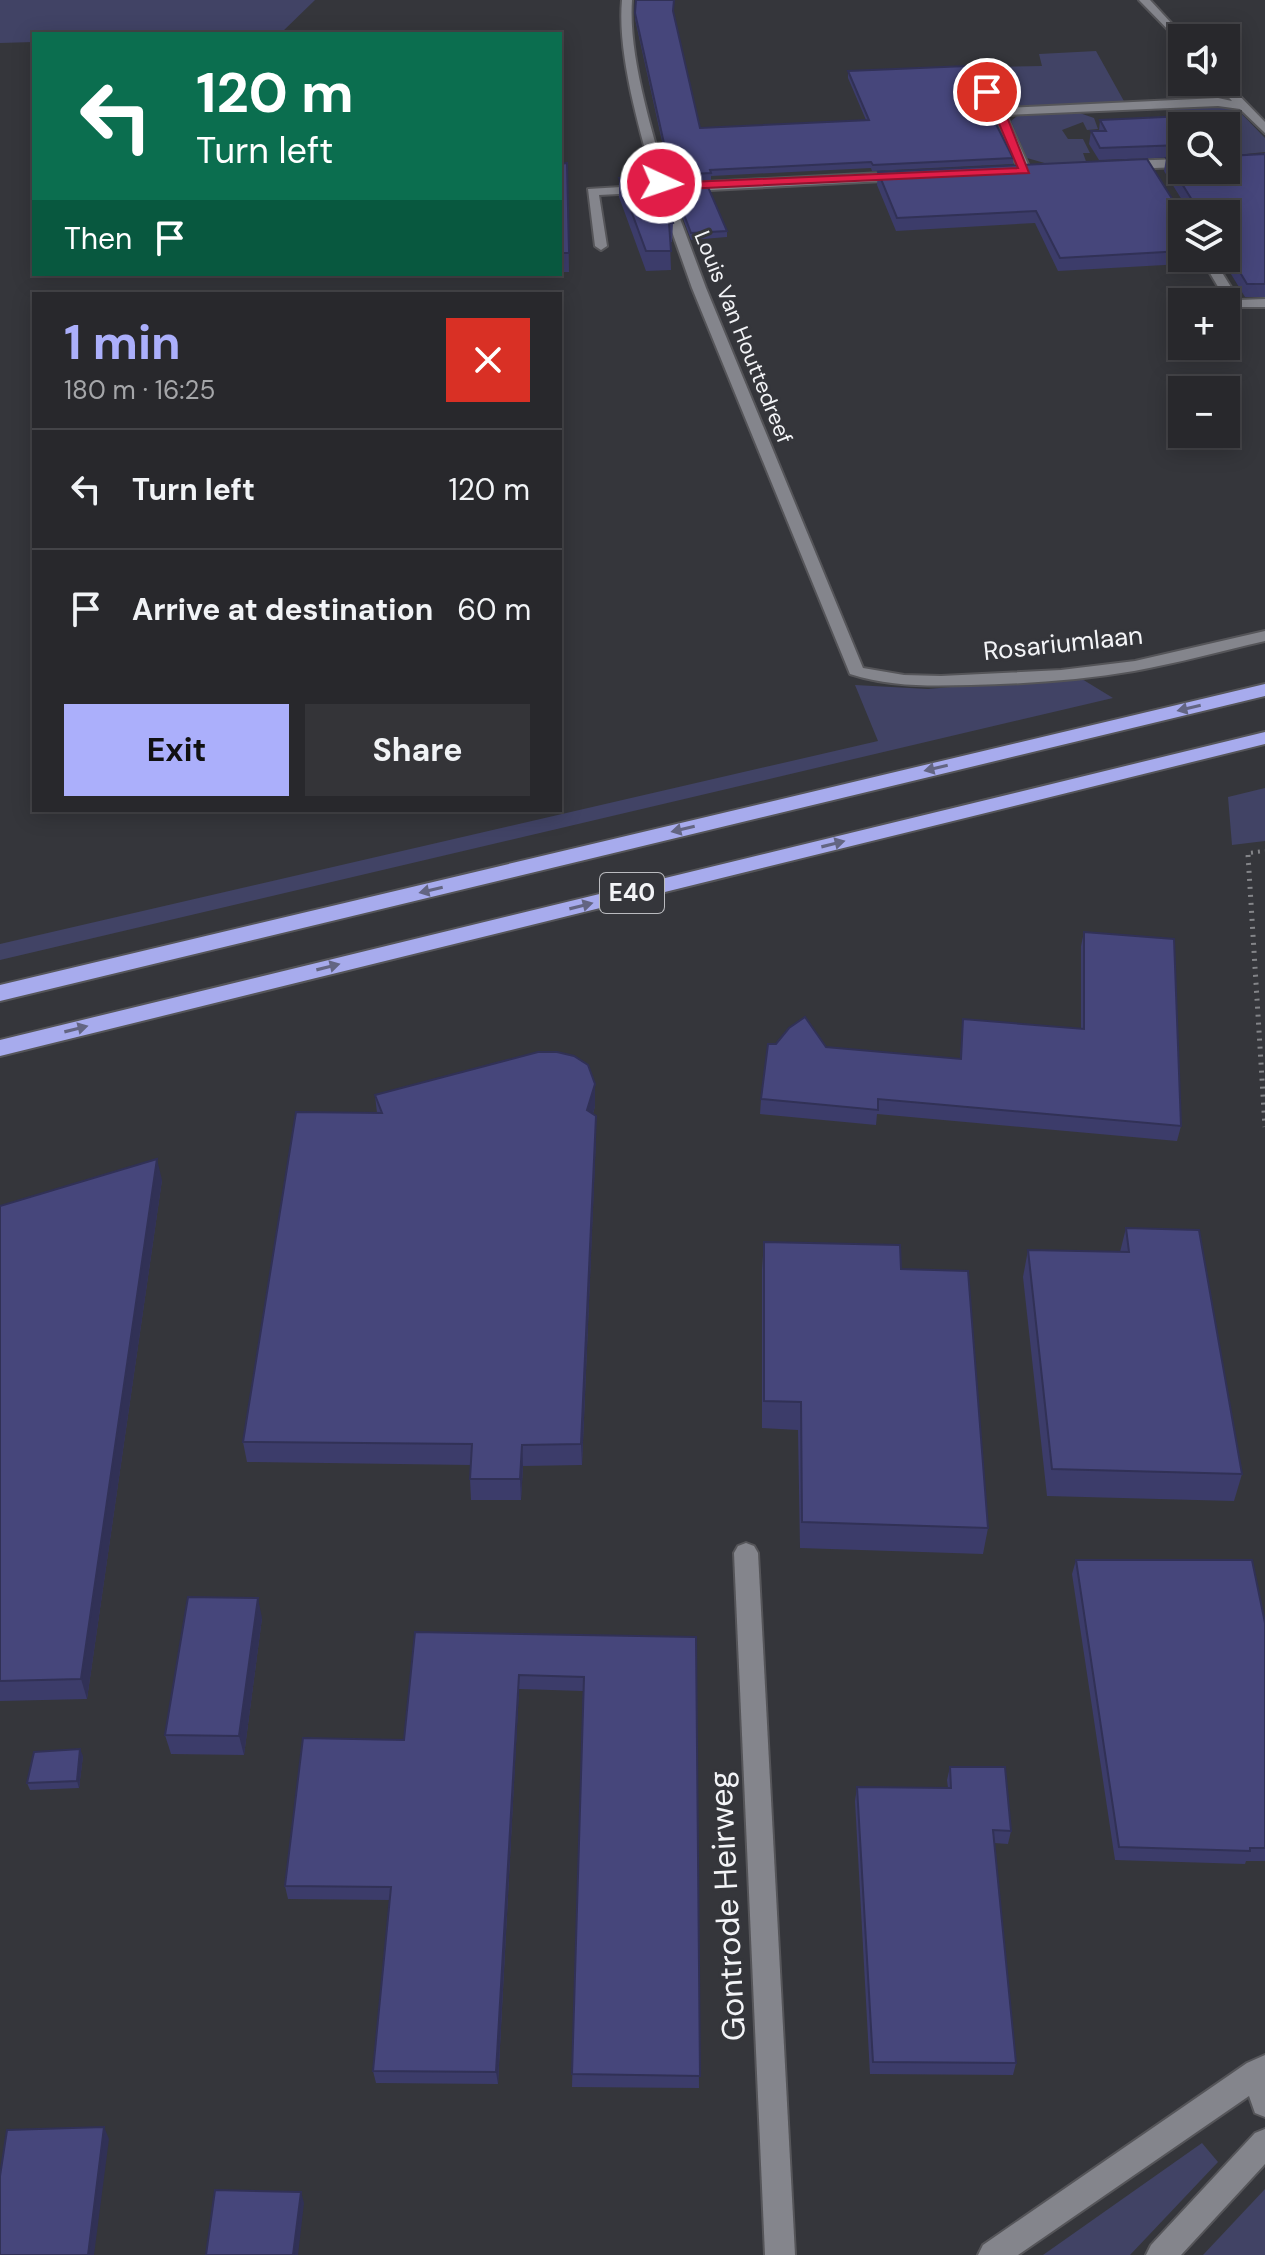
<!DOCTYPE html>
<html lang="en">
<head>
<meta charset="utf-8">
<style>
	body { margin:0; font-family:"DM Sans",sans-serif; background:#343438; color:#f1f3f6; height:100vh; display:flex; flex-direction:column; font-size:30px; white-space:nowrap }
	* { box-sizing:border-box; margin:0 }
	p { font-size:26px; color:#a5a6a9 }
	.icon { flex:none; width:44px; height:44px; fill:none; stroke:currentColor; stroke-width:2; stroke-linecap:round; stroke-linejoin:round }
	.map { position:relative; flex:1; overflow:hidden }
	.drawer { position:absolute; left:32px; top:292px; width:530px; height:520px; display:flex; flex-direction:column; background:#28282c; border-radius:0px; box-shadow:0 4px 20px #0003,0 0 0 2px #444448 }
	.drawer>* { flex:none }
	.hud { position:absolute; left:32px; top:32px; width:530px; height:244px; border-radius:0px; box-shadow:0 4px 20px #0003,0 0 0 2px #444448; background:#0b6e4f; color:#fff; overflow:hidden }
	.fabs { position:absolute; left:1168px; top:24px; display:grid; gap:16px }
	.fabs a { display:grid; place-items:center; width:72px; height:72px; border-radius:0px; background:#28282c; box-shadow:0 4px 20px #0003,0 0 0 2px #444448; font-size:40px }
	.pin { position:absolute; display:grid; place-items:center; width:68px; height:68px; color:#fff; margin:-34px; border:4px solid #fff; border-radius:50%; box-shadow:0 2px 8px #0007 }
	.me { position:absolute; width:88px; margin:-44px; rotate:93deg; stroke-linejoin:round; filter:drop-shadow(0 0 6px #0008) }
	.turn { display:flex; align-items:center; gap:28px; height:168px; padding:0 32px; font-size:36px }
	.turn .icon { width:104px; height:104px; stroke-width:2.5 }
	.turn b { display:block; font-size:56px; line-height:68px }
	.then { display:flex; align-items:center; height:76px; padding:0 32px; background:#0003; gap:16px; font-size:30px }
	.round { display:grid; place-items:center; flex:none; width:84px; height:84px; border-radius:0px; background:#343438 }
	.headline { display:flex; align-items:center; justify-content:space-between; height:136px; padding:0 32px }
	h1 { font-size:48px; font-weight:700; line-height:60px; color:#abaffb }
	.button { display:flex; gap:16px; margin-top:auto; padding:16px 32px }
	.button a { flex:1; height:92px; border-radius:0px; background:#abaffb; color:#111; font-size:32px; font-weight:700; line-height:92px; text-align:center }
	.button a+a { background:#343438; color:#f1f3f6 }
	ul { padding:0; list-style:none }
	li { display:flex; align-items:center; gap:24px; height:120px; padding:0 32px; border-top:2px solid #444448 }
	li div { flex:1 }
	li b { display:block; font-size:30px }
	li em { font-style:normal }
	.map>svg:first-child { display:block }
	.green { fill:#414365 }
	.lines { fill:none; stroke-linecap:round; stroke-linejoin:round }
	.minor-casing { stroke:#555559; stroke-width:4 }
	.highway-casing { stroke:#555559; stroke-width:4 }
	.path-far1 { stroke:#848589; stroke-width:4; stroke-dasharray:2 5; stroke-linecap:butt }
	.path { stroke:#848589; stroke-width:5; stroke-dasharray:2 6; stroke-linecap:butt }
	.minor { fill:#84858c; fill-rule:evenodd }
	.highway { fill:#a7abed; fill-rule:evenodd }
	.wall { fill:#3c3c6a }
	.shaded-wall { fill:#313156 }
	.building { fill:#46467b; stroke:#313156; stroke-width:2 }
	.oneway { fill:#636582 }
	.route { fill:#e11d48; stroke:#92132f; stroke-width:2 }
	.labels { text-anchor:middle; stroke-width:6; stroke-linejoin:round; paint-order:stroke }
	.far-street-label { font-size:22px; fill:#f3f4f7; stroke:#35363b }
	.shield { fill:#35363b; stroke:#babbbf; stroke-width:2 }
	.shield-label { font-size:24px; font-weight:bold; fill:#f3f4f7 }
	.street-label { font-size:26px; fill:#f3f4f7; stroke:#35363b }
	.near-street-label { font-size:32px; fill:#f3f4f7; stroke:#35363b }
</style>
</head>
<body>
<div class="map">
<svg width="1265" height="2255" viewBox="0 0 1265 2255">
	<rect width="100%" height="100%" fill="#35363b"/>
	<g class="green">
		<path d="M0,0h315l-35,34h-246v8l-34,1z"/>
		<path d="M1096,51l29,52 -116,4 -8,-6 -17,-34 58,-1 -3,-12z"/>
		<path d="M1218,106l20,4 27,28v14l-39,4v-30l-48,2 -11,-20z"/>
		<path d="M1045,110h26l23,8 4,11 -11,1 -4,-8 -21,8 6,9h15l7,14h-7l4,11h-39l-21,-6 -16,-37 6,-5z"/>
		<path d="M1077,676l36,22 -1113,262v-16l878,-203 -23,-56 73,4z"/>
		<path d="M1265,788v53l-33,4 -4,-48z"/>
		<path d="M1202,2143l16,19 -88,93h-87z"/>
		<path d="M1265,2189v66h-62z"/>
	</g>
	<g class="lines">
		<g class="minor-casing">
			<g id="minor">
				<path d="M622,0h10c-4,55 20,131 35,184l235,-12 6,4 -6,4 -232,12 36,96 157,380 41,7 37,1 120,-6 74,-9 130,-30v10c-43,10 -87,22 -131,30 -53,9 -109,13 -163,14 -41,1 -81,2 -121,-11l-158,-386 -34,-96 -59,3 8,51 -6,4 -6,-4 -7,-57 67,-4c-15,-54 -38,-130 -33,-185z"/>
				<path d="M1139,0h11l35,38h-3v6z"/>
				<path d="M971,71h8l24,37 215,-10 14,3 -18,-19h12l39,40v11l-25,-24 -22,-3 -212,9 25,56 -6,4 -6,-4 -26,-59 -24,-39z"/>
				<path d="M1182,159v8l-56,2 -6,-4 6,-4z"/>
				<path d="M1201,258h12l26,42 26,-1v8h-35z"/>
				<path d="M746,1543l8,3 4,7 37,702h-30l-31,-702 4,-7z"/>
				<path d="M1265,2055v62l-10,-4 -6,-17 -231,159h-40l5,-10 264,-182z"/>
				<path d="M1265,2129v35l-84,91h-35l5,-10 104,-112z"/>
			</g>
		</g>
		<g class="highway-casing">
			<g id="highway">
				<path d="M1265,684v12l-1265,305v-16z"/>
				<path d="M1265,732v12l-1265,312v-16z"/>
			</g>
		</g>
		<path class="path-far1" d="M1248,857v-4l17,-2"/>
		<path class="path" d="M1248,855l17,272"/>
		<use href="#minor" class="minor"/>
		<use href="#highway" class="highway"/>
	</g>
	<g class="wall">
		<path d="M673,12l27,116 166,-8 -18,-42v-7l165,87v6l-141,7 -1,-3 -160,8v4l-40,2 -36,-163v-6z"/>
		<path d="M1100,120l82,6v31l-83,3 -10,-16 2,-13h8z"/>
		<path d="M1265,154v143h-20l-22,-36 -4,1 -3,-4h10v-44h-44v44h19l-1,5 -142,8 -23,-48 -139,8 -19,-46 1,-13 298,33 10,4 1,-1 -23,-37 2,-13z"/>
		<path d="M567,163l2,109h-9v-108z"/>
		<path d="M619,178l54,45 -1,19h-2l1,28 -25,1 -27,-74z"/>
		<path d="M674,188l53,43v6l-36,3 -17,-45z"/>
		<path d="M1084,932l97,194 -4,15 -300,-27 -1,11 -116,-11 1,-15 15,-55 50,3 134,12 3,-40 118,10v-83z"/>
		<path d="M375,1095l220,11 -2,8 3,2v22l-14,327 -59,1 -2,34h-50l-1,-21 1,-14 -224,-3 -4,-20 134,-329z"/>
		<path d="M162,1180l-75,519 -87,2v-495z"/>
		<path d="M1126,1228l116,246 -8,27 -187,-5 -24,-219 5,-27 92,2z"/>
		<path d="M764,1242l137,27 87,259 -5,26 -183,-6 -2,-118 -36,-2v-159z"/>
		<path d="M1076,1560l189,63v238h-19l-1,3 -130,-4 -43,-286z"/>
		<path d="M262,1618l-18,137 -73,-1 -6,-19z"/>
		<path d="M415,1632l281,5 3,451 -127,-1 11,-396 -64,-2 -21,395 -122,-1 -3,-12 17,-171 -102,-1 -3,-13 119,-146z"/>
		<path d="M83,1756l-4,32 -49,2 -3,-7z"/>
		<path d="M950,1767l61,64 -3,13 -14,-1 22,220 -3,12 -143,-1 -15,-273 2,-14 91,1 -1,-8z"/>
	</g>
	<g class="shaded-wall">
		<path d="M595,1084v22l-7,25 -1,-21z"/>
		<path d="M596,1116v22l-14,327 -1,-21z"/>
		<path d="M157,1159l5,21 -75,519 -6,-20z"/>
		<path d="M522,1445l1,21 -2,34 -1,-21z"/>
		<path d="M258,1598l4,20 -18,137 -5,-19z"/>
		<path d="M519,1675v14l-21,395 -2,-12z"/>
		<path d="M80,1749l3,7 -4,32 -2,-7z"/>
		<path d="M104,2127l5,12 -15,116h-6z"/>
		<path d="M301,2192l3,11 -6,52h-5z"/>
	</g>
	<g class="building">
		<path d="M636,0h38l-1,11 27,117 169,-8 -21,-49 119,-5 46,92 -140,7 -2,-3 -161,8 1,3 -40,2 -36,-162z"/>
		<path d="M1207,115l7,11h-32v19l-82,3 -9,-17h15l-6,-11z"/>
		<path d="M1226,153l2,3 37,-2v130h-18l-21,-35v-35h-44v37l-122,7 -24,-47 -139,7 -19,-46 269,-13 29,46 10,4 6,-9 -26,-42 16,-1v13h44z"/>
		<path d="M567,163l2,90h-9v-89z"/>
		<path d="M656,176l17,47h-4l2,28h-25l-27,-73z"/>
		<path d="M708,187l19,44 -36,2 -17,-45z"/>
		<path d="M1084,932l90,7 7,187 -303,-27v11l-117,-11 7,-55h8l13,-16 16,-11 21,30 135,12 2,-40 121,10z"/>
		<path d="M538,1052h19l17,4 14,9 7,19 -8,26 9,6 -15,328 -59,1 -2,34h-50l2,-35 -229,-2 53,-330 86,1 -7,-18z"/>
		<path d="M157,1159l-76,520 -81,2v-475z"/>
		<path d="M1126,1228l73,2 43,244 -190,-5 -24,-219 101,2z"/>
		<path d="M764,1242l136,3 1,24 67,2 20,257 -186,-6 -1,-120 -37,-1z"/>
		<path d="M1076,1560h176l13,63v225h-15v3l-131,-4z"/>
		<path d="M188,1597l70,1 -19,138 -74,-1z"/>
		<path d="M415,1632l281,5 4,439 -128,-2 12,-397 -65,-2 -23,397 -123,-1 18,-184 -106,-1 18,-148 101,2z"/>
		<path d="M80,1749l-3,32 -50,2 7,-31z"/>
		<path d="M950,1767h55l6,64 -18,-1 23,233 -143,-1 -16,-275 94,1z"/>
		<path d="M104,2127l-16,128h-88v-79l7,-46z"/>
		<path d="M215,2190l86,2 -8,63h-87z"/>
	</g>
	<defs><path id="oneway-solid" d="M-6-.8H1V-3.2L6.5 0L1 3.2V.8H-6Z" transform="scale(2)"/></defs>
	<g class="oneway">
		<use href="#oneway-solid" transform="translate(1189 708) rotate(167)"/>
		<use href="#oneway-solid" transform="translate(936 768) rotate(167)"/>
		<use href="#oneway-solid" transform="translate(683 829) rotate(167)"/>
		<use href="#oneway-solid" transform="translate(833 844) rotate(-14)"/>
		<use href="#oneway-solid" transform="translate(431 890) rotate(167)"/>
		<use href="#oneway-solid" transform="translate(581 906) rotate(-14)"/>
		<use href="#oneway-solid" transform="translate(328 967) rotate(-14)"/>
		<use href="#oneway-solid" transform="translate(76 1029) rotate(-14)"/>
	</g>
	<path class="route" d="M987,89l18,23 24,61 -367,17 -7,-7 6,-3 5,3 352,-15 -24,-56 -12,-20z"/>
	<g class="labels">
		<g class="far-street-label">
			<text transform="translate(744 337) rotate(68)" y="8">Louis Van Houttedreef</text>
		</g>
		<rect class="shield" x="600" y="873" width="64" height="40" rx="6"/>
		<g class="shield-label">
			<text x="632" y="901">E40</text>
		</g>
		<g class="street-label">
			<text transform="translate(1063 643) rotate(-6)" y="9">Rosariumlaan</text>
		</g>
		<g class="near-street-label">
			<text transform="translate(727 1906) rotate(-93)" y="11">Gontrode Heirweg</text>
		</g>
	</g>
</svg>
<div class="fabs">
<a><svg class="icon" aria-label="sound" viewBox="0 0 24 24"><path d="M4 9h4l5-4v14l-5-4H4zM17 9q2 3 0 6"/></svg></a>
<a><svg class="icon" aria-label="search" viewBox="0 0 24 24"><circle cx="10" cy="10" r="6"/><path d="M15 15l6 6"/></svg></a>
<a><svg class="icon" aria-label="layers" viewBox="0 0 24 24"><path d="M12 4l9 5-9 5-9-5zM3 14l9 5 9-5"/></svg></a>
<a>+</a>
<a>−</a>
</div>
<div class="pin" style="left:987px;top:92px;background:#d93025"><svg class="icon" aria-label="arrive" viewBox="0 0 24 24"><path d="M6 21V4h12l-3 4 3 4H6"/></svg></div>
<svg class="me" style="left:661px;top:183px" viewBox="-20 -20 40 40"><circle r="17" fill="#e11d48" stroke="#fff" stroke-width="3"/><path d="M0-11L8 9 0 5-8 9z" fill="#fff"/></svg>
<div class="hud">
<div class="turn"><svg class="icon" aria-label="left" viewBox="0 0 24 24"><path d="M17 20v-9H6M10 6l-5 5 5 5"/></svg><div><b>120 m</b>Turn left</div></div>
<div class="then">Then<svg class="icon" aria-label="arrive" viewBox="0 0 24 24"><path d="M6 21V4h12l-3 4 3 4H6"/></svg></div>
</div>
<section class="drawer">
<div class="headline"><div><h1>1 min</h1><p>180 m · 16:25</p></div><a class="round" style="background:#d93025;color:#fff"><svg class="icon" aria-label="close" viewBox="0 0 24 24"><path d="M6 6l12 12M18 6L6 18"/></svg></a></div>
<ul>
<li><svg class="icon" aria-label="left" viewBox="0 0 24 24"><path d="M17 20v-9H6M10 6l-5 5 5 5"/></svg><div><b>Turn left</b></div><em>120 m</em></li>
<li><svg class="icon" aria-label="arrive" viewBox="0 0 24 24"><path d="M6 21V4h12l-3 4 3 4H6"/></svg><div><b>Arrive at destination</b></div><em>60 m</em></li>
</ul>
<div class="button"><a>Exit</a><a>Share</a></div>
</section>
</div>
</body>
</html>
